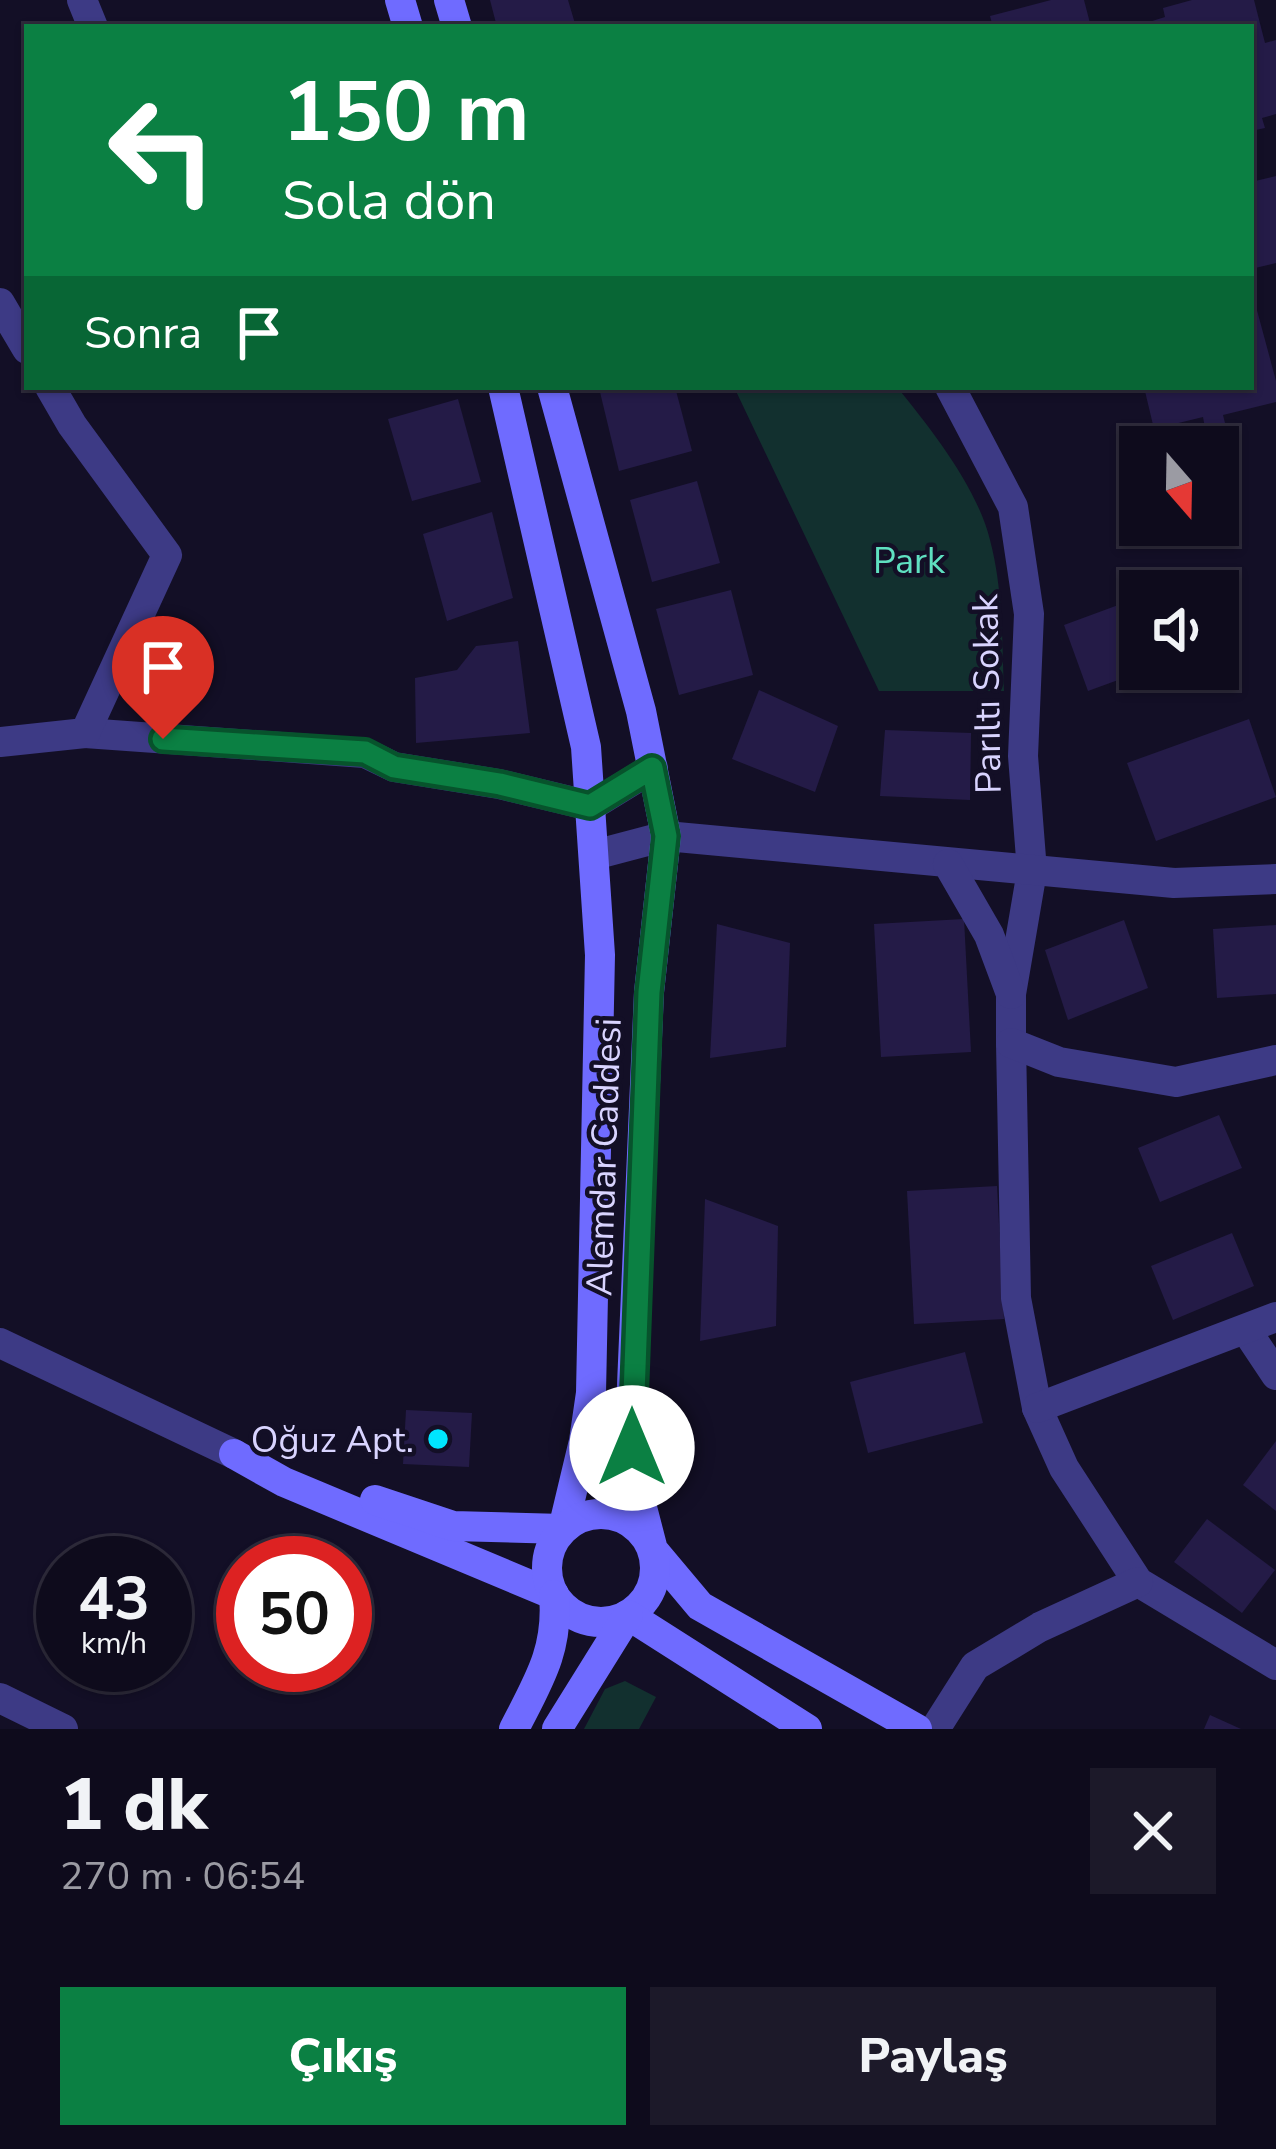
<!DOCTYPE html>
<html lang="tr">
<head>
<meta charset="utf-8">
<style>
	body { margin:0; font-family:"Nunito Sans",sans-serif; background:#1c1929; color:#f1f3f6; height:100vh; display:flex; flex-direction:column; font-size:45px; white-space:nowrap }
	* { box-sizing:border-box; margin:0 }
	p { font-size:39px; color:#9b9ba3 }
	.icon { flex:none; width:66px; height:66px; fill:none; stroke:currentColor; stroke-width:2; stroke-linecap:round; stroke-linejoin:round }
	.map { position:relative; height:1729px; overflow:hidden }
	.drawer { display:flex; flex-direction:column; background:#0e0b1c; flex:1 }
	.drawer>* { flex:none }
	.hud { position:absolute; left:24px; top:24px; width:1230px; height:366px; border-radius:0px; box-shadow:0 3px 9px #0004,0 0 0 3px #2e2b3b; background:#0b8043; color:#fff; overflow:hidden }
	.needle { width:78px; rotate:160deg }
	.fabs { position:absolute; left:1119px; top:426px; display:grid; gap:24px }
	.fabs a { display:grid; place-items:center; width:120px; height:120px; border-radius:0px; background:#0e0b1c; box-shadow:0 3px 9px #0004,0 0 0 3px #2e2b3b; font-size:60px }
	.speed { position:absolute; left:36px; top:1536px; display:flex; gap:24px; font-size:60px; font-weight:700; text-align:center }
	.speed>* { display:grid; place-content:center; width:156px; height:156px; border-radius:50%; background:#0e0b1c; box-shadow:0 3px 9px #0004,0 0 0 3px #2e2b3b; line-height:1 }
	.speed small { font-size:30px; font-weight:400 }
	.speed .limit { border:18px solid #d22; background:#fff; color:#111 }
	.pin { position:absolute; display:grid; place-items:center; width:102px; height:102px; color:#fff; margin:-123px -51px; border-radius:50% 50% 50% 0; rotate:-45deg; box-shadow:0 0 12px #0007 }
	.pin .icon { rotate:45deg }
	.me { position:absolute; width:132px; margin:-66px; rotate:0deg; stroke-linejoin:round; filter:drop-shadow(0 0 9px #0008) }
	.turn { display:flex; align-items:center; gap:42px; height:252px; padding:0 60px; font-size:54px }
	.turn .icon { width:156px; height:156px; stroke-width:2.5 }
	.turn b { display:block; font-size:84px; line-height:102px }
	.then { display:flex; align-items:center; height:114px; padding:0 60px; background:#0003; gap:24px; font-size:45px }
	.round { display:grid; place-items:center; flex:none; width:126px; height:126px; border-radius:0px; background:#1c1929 }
	.summary { display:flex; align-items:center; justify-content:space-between; height:204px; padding:0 60px }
	h1 { font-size:72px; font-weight:800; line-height:90px }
	.button { display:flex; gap:24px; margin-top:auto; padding:24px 60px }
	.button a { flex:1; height:138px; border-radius:0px; background:#0b8043; color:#fff; font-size:48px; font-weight:800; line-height:138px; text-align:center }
	.button a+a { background:#1c1929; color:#f1f3f6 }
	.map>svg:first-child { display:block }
	.green { fill:#12302f }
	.building { fill:#241b47 }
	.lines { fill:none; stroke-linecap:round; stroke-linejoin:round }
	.street { stroke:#3d3a85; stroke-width:30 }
	.secondary { stroke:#6f6bff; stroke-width:30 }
	.route-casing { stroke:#07532c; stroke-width:30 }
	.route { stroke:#0b8043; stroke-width:21 }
	.poi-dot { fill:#00e5ff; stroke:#130f26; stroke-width:4.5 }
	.labels { text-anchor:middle; stroke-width:9; stroke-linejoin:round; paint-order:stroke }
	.park-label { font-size:36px; fill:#5fe0c0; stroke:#130f26 }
	.street-label { font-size:36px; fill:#d9d4ff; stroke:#130f26 }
	.poi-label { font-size:36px; fill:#d9d4ff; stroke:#130f26; text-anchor:end }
</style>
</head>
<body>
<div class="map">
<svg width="1276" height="1729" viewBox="0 0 1276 1729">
	<rect width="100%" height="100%" fill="#130f26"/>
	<g class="green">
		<path d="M734,387h163c34,42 80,100 93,153 13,49 12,100 14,151h-125z"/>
		<path d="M625,1681l31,16 -17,32h-55l21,-40z"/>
	</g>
	<g class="building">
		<path d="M490,0h78l8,27h-79z"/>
		<path d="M1051,0h33l7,27h-98l-3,-11z"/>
		<path d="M1192,0h62l11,43 11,-3v74l-14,4 3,10 -14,3v-104h-118l32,-10 -2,-9z"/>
		<path d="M1276,176v87l-25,6v-87z"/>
		<path d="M1251,288l25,93v21l-53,13 2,8 -20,5 -2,-11 -49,12 -10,-42h107z"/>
		<path d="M615,387h60l17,64 -73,20 -19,-79z"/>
		<path d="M458,399l23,83 -69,19 -24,-82z"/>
		<path d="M697,481l23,82 -68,19 -22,-82z"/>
		<path d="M492,512l21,86 -66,23 -24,-87z"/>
		<path d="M731,590l22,85 -74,20 -23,-86z"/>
		<path d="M1140,597v75l-52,19 -24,-66z"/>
		<path d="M518,641l12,92 -114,10 -1,-65 42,-8 19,-24z"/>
		<path d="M759,690l79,36 -23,66 -83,-33z"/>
		<path d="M1249,719l27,78 -120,44 -29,-78z"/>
		<path d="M885,730l86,3 -1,67 -90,-4z"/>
		<path d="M964,919l7,133 -90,5 -7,-133z"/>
		<path d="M1124,920l24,68 -80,32 -23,-70z"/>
		<path d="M717,924l73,19 -4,104 -76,11z"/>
		<path d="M1276,925v69l-59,4 -4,-69z"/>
		<path d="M1219,1115l23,53 -82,34 -22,-54z"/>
		<path d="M997,1186l7,133 -90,5 -7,-133z"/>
		<path d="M705,1199l73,27 -2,100 -76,15z"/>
		<path d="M1232,1233l22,53 -81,34 -22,-54z"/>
		<path d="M965,1352l18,71 -115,30 -18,-71z"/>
		<path d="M406,1410l66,3 -3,54 -66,-3z"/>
		<path d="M1276,1441v70l-33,-26z"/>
		<path d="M1207,1519l68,51 -33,43 -68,-51z"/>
		<path d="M1210,1715l31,14h-37z"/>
	</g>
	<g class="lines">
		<g class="street">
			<path d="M82,0l11,27"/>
			<path d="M0,303l27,46"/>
			<path d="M950,387l63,120 16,107 -6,142 9,115 -21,123v49l5,255 21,110 27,60 74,114 138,83"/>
			<path d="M85,733l280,20 29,14 105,17 92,22 62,-38"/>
			<path d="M0,742l85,-9 82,-178 -95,-130 -22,-38"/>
			<path d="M594,855l72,-19 508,47 102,-4"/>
			<path d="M948,864l41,71 22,59"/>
			<path d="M1011,1043l48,19 117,20 100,-22"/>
			<path d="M1246,1330l30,45"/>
			<path d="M0,1343l234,111"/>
			<path d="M1037,1408l239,-91"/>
			<path d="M0,1698l63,31"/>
			<path d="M935,1729l40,-63 65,-39 98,-45"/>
		</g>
		<g class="secondary">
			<path d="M400,0l8,27"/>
			<path d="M449,0l8,27"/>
			<path d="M503,387l83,360 14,208 -9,438 -7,48 -21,88"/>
			<path d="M552,387l89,324 25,125 -17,156 -18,416 7,84 15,58 47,56 217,123"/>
			<path d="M234,1454l50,28 270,113"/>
			<path d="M375,1500l78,26 110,3"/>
			<circle cx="601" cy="1568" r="54"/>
			<path d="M628,1615l179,114"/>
			<path d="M514,1729c24,-47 45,-79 40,-134"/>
			<path d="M557,1729l71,-114"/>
		</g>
	</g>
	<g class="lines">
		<g class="route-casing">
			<path id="route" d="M163,739l202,13 29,15 106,17 90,22 62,-38 14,68 -17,156 -17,456"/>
		</g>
		<use href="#route" class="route"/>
	</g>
	<circle class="poi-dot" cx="438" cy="1439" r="12"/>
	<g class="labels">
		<g class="park-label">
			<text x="909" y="573">Park</text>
		</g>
		<g class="street-label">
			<text transform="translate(986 694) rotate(-91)" y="13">Parıltı Sokak</text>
			<text transform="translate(603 1157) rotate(-88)" y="13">Alemdar Caddesi</text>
		</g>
		<g class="poi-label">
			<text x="414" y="1452">Oğuz Apt.</text>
		</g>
	</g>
</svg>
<div class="fabs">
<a><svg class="needle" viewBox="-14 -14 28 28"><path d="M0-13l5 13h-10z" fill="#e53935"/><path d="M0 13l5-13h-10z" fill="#9b9ba3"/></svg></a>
<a><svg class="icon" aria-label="sound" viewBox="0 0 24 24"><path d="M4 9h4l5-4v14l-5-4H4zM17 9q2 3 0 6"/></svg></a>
</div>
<div class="speed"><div>43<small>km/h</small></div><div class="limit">50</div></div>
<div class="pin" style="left:163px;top:739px;background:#d93025"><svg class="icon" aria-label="arrive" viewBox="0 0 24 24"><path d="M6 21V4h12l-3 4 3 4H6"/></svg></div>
<svg class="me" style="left:632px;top:1448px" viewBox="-20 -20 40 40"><circle r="19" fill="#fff"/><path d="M0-13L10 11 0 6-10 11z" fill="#0b8043"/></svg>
<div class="hud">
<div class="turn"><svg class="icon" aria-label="left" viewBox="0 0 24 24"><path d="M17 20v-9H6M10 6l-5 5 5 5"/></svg><div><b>150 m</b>Sola dön</div></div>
<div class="then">Sonra<svg class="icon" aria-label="arrive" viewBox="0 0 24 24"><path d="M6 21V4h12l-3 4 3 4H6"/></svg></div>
</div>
</div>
<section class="drawer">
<div class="summary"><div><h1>1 dk</h1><p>270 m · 06:54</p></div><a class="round"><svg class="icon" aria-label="close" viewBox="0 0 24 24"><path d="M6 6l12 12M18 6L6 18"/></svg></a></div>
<div class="button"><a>Çıkış</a><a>Paylaş</a></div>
</section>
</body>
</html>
